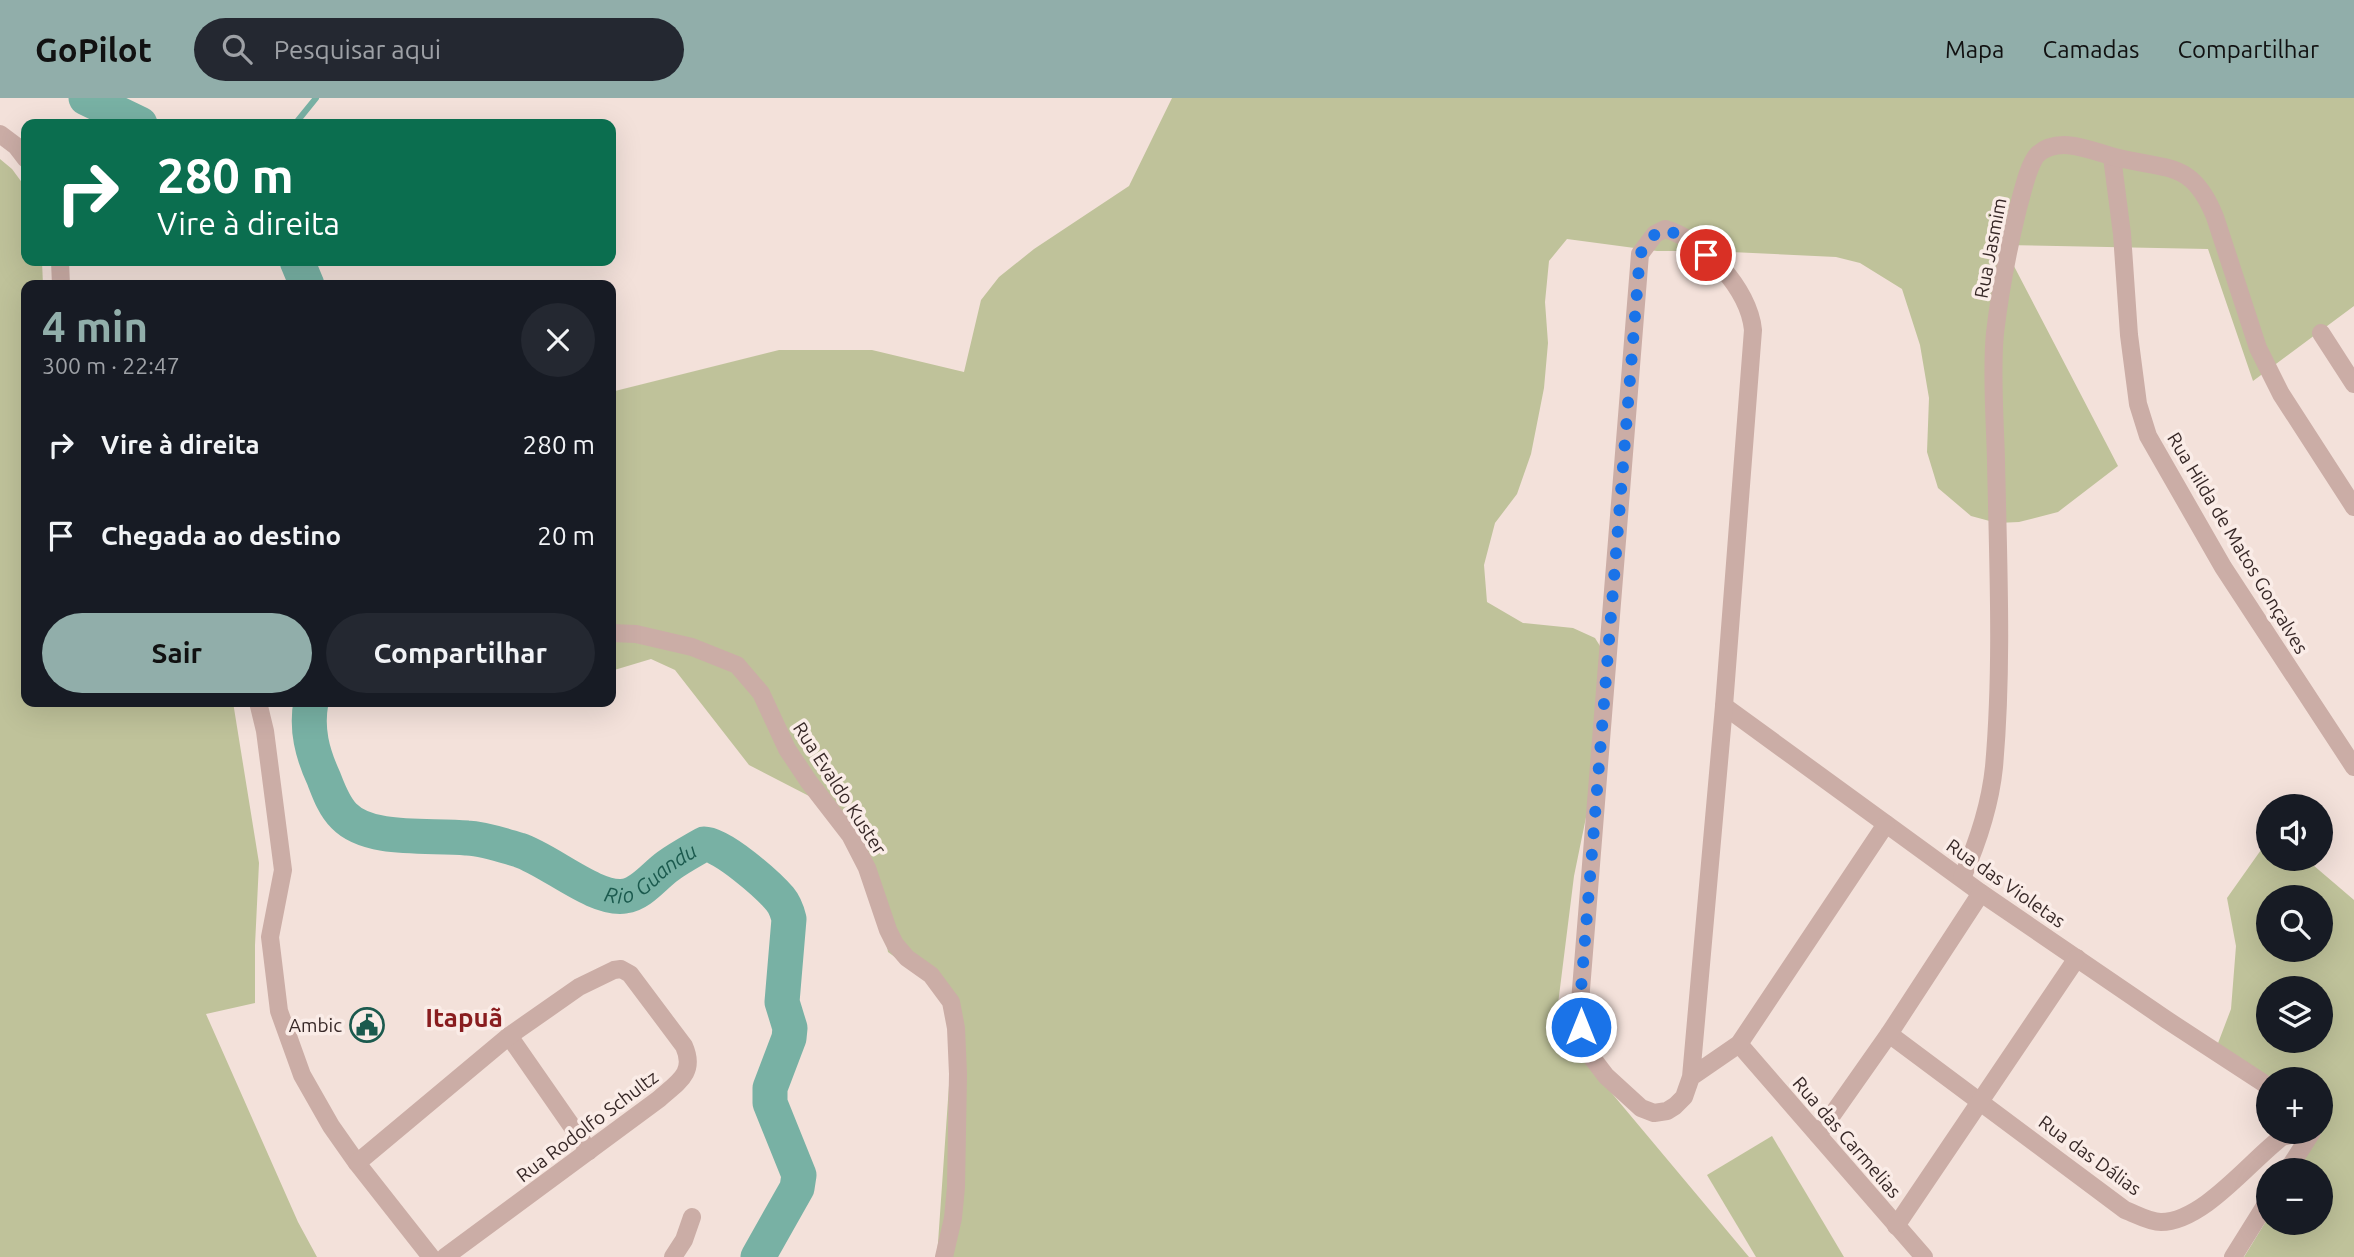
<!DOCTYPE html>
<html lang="pt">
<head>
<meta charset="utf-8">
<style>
	body { margin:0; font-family:Ubuntu,sans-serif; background:#242831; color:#f1f3f6; height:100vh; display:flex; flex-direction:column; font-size:26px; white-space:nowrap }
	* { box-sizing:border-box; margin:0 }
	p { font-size:23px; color:#9ea1a6 }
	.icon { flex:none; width:38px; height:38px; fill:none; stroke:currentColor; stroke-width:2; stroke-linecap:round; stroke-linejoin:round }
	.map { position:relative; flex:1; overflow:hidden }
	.drawer { position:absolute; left:21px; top:182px; width:595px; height:427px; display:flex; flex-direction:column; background:#171b24; border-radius:14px; box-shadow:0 7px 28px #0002 }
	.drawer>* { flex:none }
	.guide { position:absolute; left:21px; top:21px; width:595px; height:147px; border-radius:14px; box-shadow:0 7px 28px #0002; background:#0b6e4f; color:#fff; overflow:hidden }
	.buttons { position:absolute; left:2256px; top:696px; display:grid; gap:14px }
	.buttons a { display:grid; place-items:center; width:77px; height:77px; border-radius:50%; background:#171b24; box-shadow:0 7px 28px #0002; font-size:35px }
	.pin { position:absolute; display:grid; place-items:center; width:60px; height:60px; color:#fff; margin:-30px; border:4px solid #fff; border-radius:50%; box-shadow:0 2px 7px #0007 }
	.me { position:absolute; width:77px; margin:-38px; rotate:0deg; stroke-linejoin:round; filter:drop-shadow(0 0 5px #0008) }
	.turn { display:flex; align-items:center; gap:24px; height:147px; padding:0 21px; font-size:32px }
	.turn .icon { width:91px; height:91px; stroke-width:2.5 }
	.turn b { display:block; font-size:49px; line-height:60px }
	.round { display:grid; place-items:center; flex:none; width:74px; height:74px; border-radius:37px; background:#242831 }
	.summary { display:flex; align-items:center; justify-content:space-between; height:119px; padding:0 21px }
	h1 { font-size:42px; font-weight:600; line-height:52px; color:#91aeaa }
	.action { display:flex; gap:14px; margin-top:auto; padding:14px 21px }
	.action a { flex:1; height:80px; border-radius:42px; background:#91aeaa; color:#111; font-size:28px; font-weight:600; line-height:80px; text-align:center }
	.action a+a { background:#242831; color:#f1f3f6 }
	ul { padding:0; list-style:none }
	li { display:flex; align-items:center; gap:21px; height:91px; padding:0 21px }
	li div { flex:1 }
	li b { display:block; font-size:26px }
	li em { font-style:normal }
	header { display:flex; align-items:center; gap:42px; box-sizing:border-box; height:98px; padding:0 35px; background:#91aeaa; color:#111 }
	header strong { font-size:33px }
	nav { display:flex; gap:38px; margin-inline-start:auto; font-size:24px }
	.search { width:490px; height:63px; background:#242831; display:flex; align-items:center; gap:18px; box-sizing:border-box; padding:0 24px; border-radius:38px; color:#9ea1a6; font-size:26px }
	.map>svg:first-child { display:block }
	.green { fill:#bfc29a; fill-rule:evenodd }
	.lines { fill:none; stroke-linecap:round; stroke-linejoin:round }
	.stream { stroke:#78b1a4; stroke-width:6 }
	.river { stroke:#78b1a4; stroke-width:35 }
	.minor { stroke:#cbada6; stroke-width:18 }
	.route { stroke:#1a73e8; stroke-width:12; stroke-dasharray:0 21.6 }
	.labels { text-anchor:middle; stroke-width:7; stroke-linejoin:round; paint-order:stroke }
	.street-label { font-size:19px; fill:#372827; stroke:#faece7 }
	.poi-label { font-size:19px; fill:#372827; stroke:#faece7; text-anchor:end }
	.water-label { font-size:21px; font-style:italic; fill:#1b5a4e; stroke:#faece7 }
	.district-label { font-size:26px; font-weight:bold; fill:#891d1f; stroke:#faece7 }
</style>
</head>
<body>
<header>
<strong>GoPilot</strong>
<div class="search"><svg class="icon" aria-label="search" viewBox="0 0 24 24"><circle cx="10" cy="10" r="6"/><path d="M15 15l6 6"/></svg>Pesquisar aqui</div>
<nav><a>Mapa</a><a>Camadas</a><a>Compartilhar</a></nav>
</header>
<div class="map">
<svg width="2354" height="1159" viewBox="0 0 2354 1159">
	<rect width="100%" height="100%" fill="#f3e1da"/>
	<g class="green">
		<path d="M1172,0h1182v208l-101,75 -45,-132 -205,-4 115,221 -60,46 -39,10 -22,1 -26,-7 -33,-28 -11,-36 2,-54 -9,-53 -18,-56 -42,-26 -24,-6 -127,-6h-52l-90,-12 -18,22 -4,41 3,41 -4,45 -13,66 -14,40 -22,29 -11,42 3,37 36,21 50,5 22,10 10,16 -13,134 -18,88 -16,128v25l191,228h-812l13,-186 -1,-59 -19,-29 -42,-31 -5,-27 -21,-64 -53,-65 -60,-31 -74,-95 -24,-11 -40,12v-279l168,-42h93l92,22 17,-72 18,-23 35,-28 95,-63z"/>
		<path d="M0,61l12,10 14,19v73h16l1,24h-17v417h207l26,161 -4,82v58l-49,11 92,208 19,35h-317z"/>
		<path d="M2268,742v19h38l48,41v357h-110l24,-39v5h52v-52h-23l27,-43 -3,-3 -1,-45h-52l-56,-21 19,-50 5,-63 -9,-48zM2268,800h52v52h-52zM2268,891h52v52h-52z"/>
		<path d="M1772,1038l72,121h-88l-49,-82z"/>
	</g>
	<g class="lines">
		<path class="stream" d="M295,26l21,-26"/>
		<g class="river">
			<path d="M86,0l54,26"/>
			<path d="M297,163l10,24"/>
			<path id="s1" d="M311,604c-5,27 1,51 13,77 5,13 10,27 20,37 26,27 88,18 123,22 18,1 35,7 52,12 31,10 76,51 106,46 16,-2 29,-20 43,-30 11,-8 24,-15 36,-22 18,0 64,41 76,55 5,6 7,12 9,20l-7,83 8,26 -1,10 -19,50v15l29,72 -2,13 -39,69"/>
		</g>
		<g class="minor">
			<path d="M0,36l16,12 10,13"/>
			<path d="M2112,59l10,77 7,101 9,69 10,32 75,131 131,200"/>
			<path d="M60,163l1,24"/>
			<path d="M2321,235l33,51"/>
			<path d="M611,535l25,1 56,13 45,18 24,28 26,56 22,33 41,53 17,33 21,62 7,14 12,14 24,17 20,27 5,26 2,46 -2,113 -3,31 -9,39"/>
			<path d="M258,604l7,29 18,139 -13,67 9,74 23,64 29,51 26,37 74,94"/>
			<path d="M1724,608l257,187 186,127 101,66"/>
			<path d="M1962,780c16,-36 28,-72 32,-111 9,-102 4,-205 2,-307 -1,-39 -5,-89 -1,-127 5,-42 13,-84 23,-125 4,-13 10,-44 20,-54 23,-20 57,-1 81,4 51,12 74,4 96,59l43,131 23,46 73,113"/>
			<path d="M1889,936l236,176c11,4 24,12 36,12 42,0 89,-61 121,-85l13,-3 12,4"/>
			<path d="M509,938l80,115"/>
			<path d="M1739,946l185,213"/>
			<path d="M1691,979l33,-371 29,-376c-4,-41 -49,-90 -88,-101l-10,5 -15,20 -60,748 1,25 3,14 9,18 13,17 35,32 13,5 13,-2 8,-5 9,-9 7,-20 48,-33 147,-220"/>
			<path d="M2320,1020v2"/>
			<path d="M1818,1037l71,-101 92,-141"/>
			<path d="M357,1065l152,-127 70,-49 35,-17 7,-1 9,5 54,72c12,27 -6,36 -25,53l-214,158"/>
			<path d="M2287,1073l25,-39"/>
			<path d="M1896,1128l181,-268"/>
			<path d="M673,1159l11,-17 8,-23"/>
			<path d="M2233,1159l35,-56"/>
		</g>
	</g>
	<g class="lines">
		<path class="route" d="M1581,929l-1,-25 60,-748 15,-20 10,-5 13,6 28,20"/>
	</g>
	<defs>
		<g id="civic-ring" transform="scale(1.75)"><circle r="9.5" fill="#faece7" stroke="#1b5a4e" stroke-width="1.5"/><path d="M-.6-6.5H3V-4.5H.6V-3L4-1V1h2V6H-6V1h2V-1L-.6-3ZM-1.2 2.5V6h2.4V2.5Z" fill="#1b5a4e"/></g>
	</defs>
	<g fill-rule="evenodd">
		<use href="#civic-ring" x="367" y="927"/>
	</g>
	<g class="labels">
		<g class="street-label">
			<text transform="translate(1990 150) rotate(-79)" y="7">Rua Jasmim</text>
			<text transform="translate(2238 445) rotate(59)" y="7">Rua Hilda de Matos Gonçalves</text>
			<text transform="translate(840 690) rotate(57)" y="7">Rua Evaldo Kuster</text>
			<text transform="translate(2006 785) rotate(35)" y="7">Rua das Violetas</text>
			<text transform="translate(587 1028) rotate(-37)" y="7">Rua Rodolfo Schultz</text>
			<text transform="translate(1847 1039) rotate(49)" y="7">Rua das Carmelias</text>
			<text transform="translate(2090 1057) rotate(36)" y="7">Rua das Dálias</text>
		</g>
		<g class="poi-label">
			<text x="342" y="934">Ambic</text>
		</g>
		<g class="water-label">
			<text dy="7" stroke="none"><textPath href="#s1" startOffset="452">Rio Guandu</textPath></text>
		</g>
		<g class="district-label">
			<text x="464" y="929">Itapuã</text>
		</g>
	</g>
</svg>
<div class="buttons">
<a><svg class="icon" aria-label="sound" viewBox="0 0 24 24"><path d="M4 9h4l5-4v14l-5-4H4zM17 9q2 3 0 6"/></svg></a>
<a><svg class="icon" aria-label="search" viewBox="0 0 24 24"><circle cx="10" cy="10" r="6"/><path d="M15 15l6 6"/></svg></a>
<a><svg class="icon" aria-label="layers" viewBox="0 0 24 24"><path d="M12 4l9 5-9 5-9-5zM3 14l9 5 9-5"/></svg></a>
<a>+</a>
<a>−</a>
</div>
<div class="pin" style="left:1706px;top:157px;background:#d93025"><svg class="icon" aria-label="arrive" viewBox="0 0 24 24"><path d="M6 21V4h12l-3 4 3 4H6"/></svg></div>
<svg class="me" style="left:1581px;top:929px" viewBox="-20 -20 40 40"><circle r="17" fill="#1a73e8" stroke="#fff" stroke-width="3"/><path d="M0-11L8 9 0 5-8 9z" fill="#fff"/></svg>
<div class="guide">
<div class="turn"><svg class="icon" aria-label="right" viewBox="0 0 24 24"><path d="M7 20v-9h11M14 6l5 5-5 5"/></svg><div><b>280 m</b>Vire à direita</div></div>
</div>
<section class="drawer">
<div class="summary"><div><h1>4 min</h1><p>300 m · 22:47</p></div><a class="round"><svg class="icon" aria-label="close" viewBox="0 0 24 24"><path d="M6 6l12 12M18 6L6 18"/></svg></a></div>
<ul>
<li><svg class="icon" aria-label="right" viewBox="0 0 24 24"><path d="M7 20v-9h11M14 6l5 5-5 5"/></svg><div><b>Vire à direita</b></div><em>280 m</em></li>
<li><svg class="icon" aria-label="arrive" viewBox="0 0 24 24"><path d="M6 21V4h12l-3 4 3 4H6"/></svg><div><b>Chegada ao destino</b></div><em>20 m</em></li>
</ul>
<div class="action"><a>Sair</a><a>Compartilhar</a></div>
</section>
</div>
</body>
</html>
